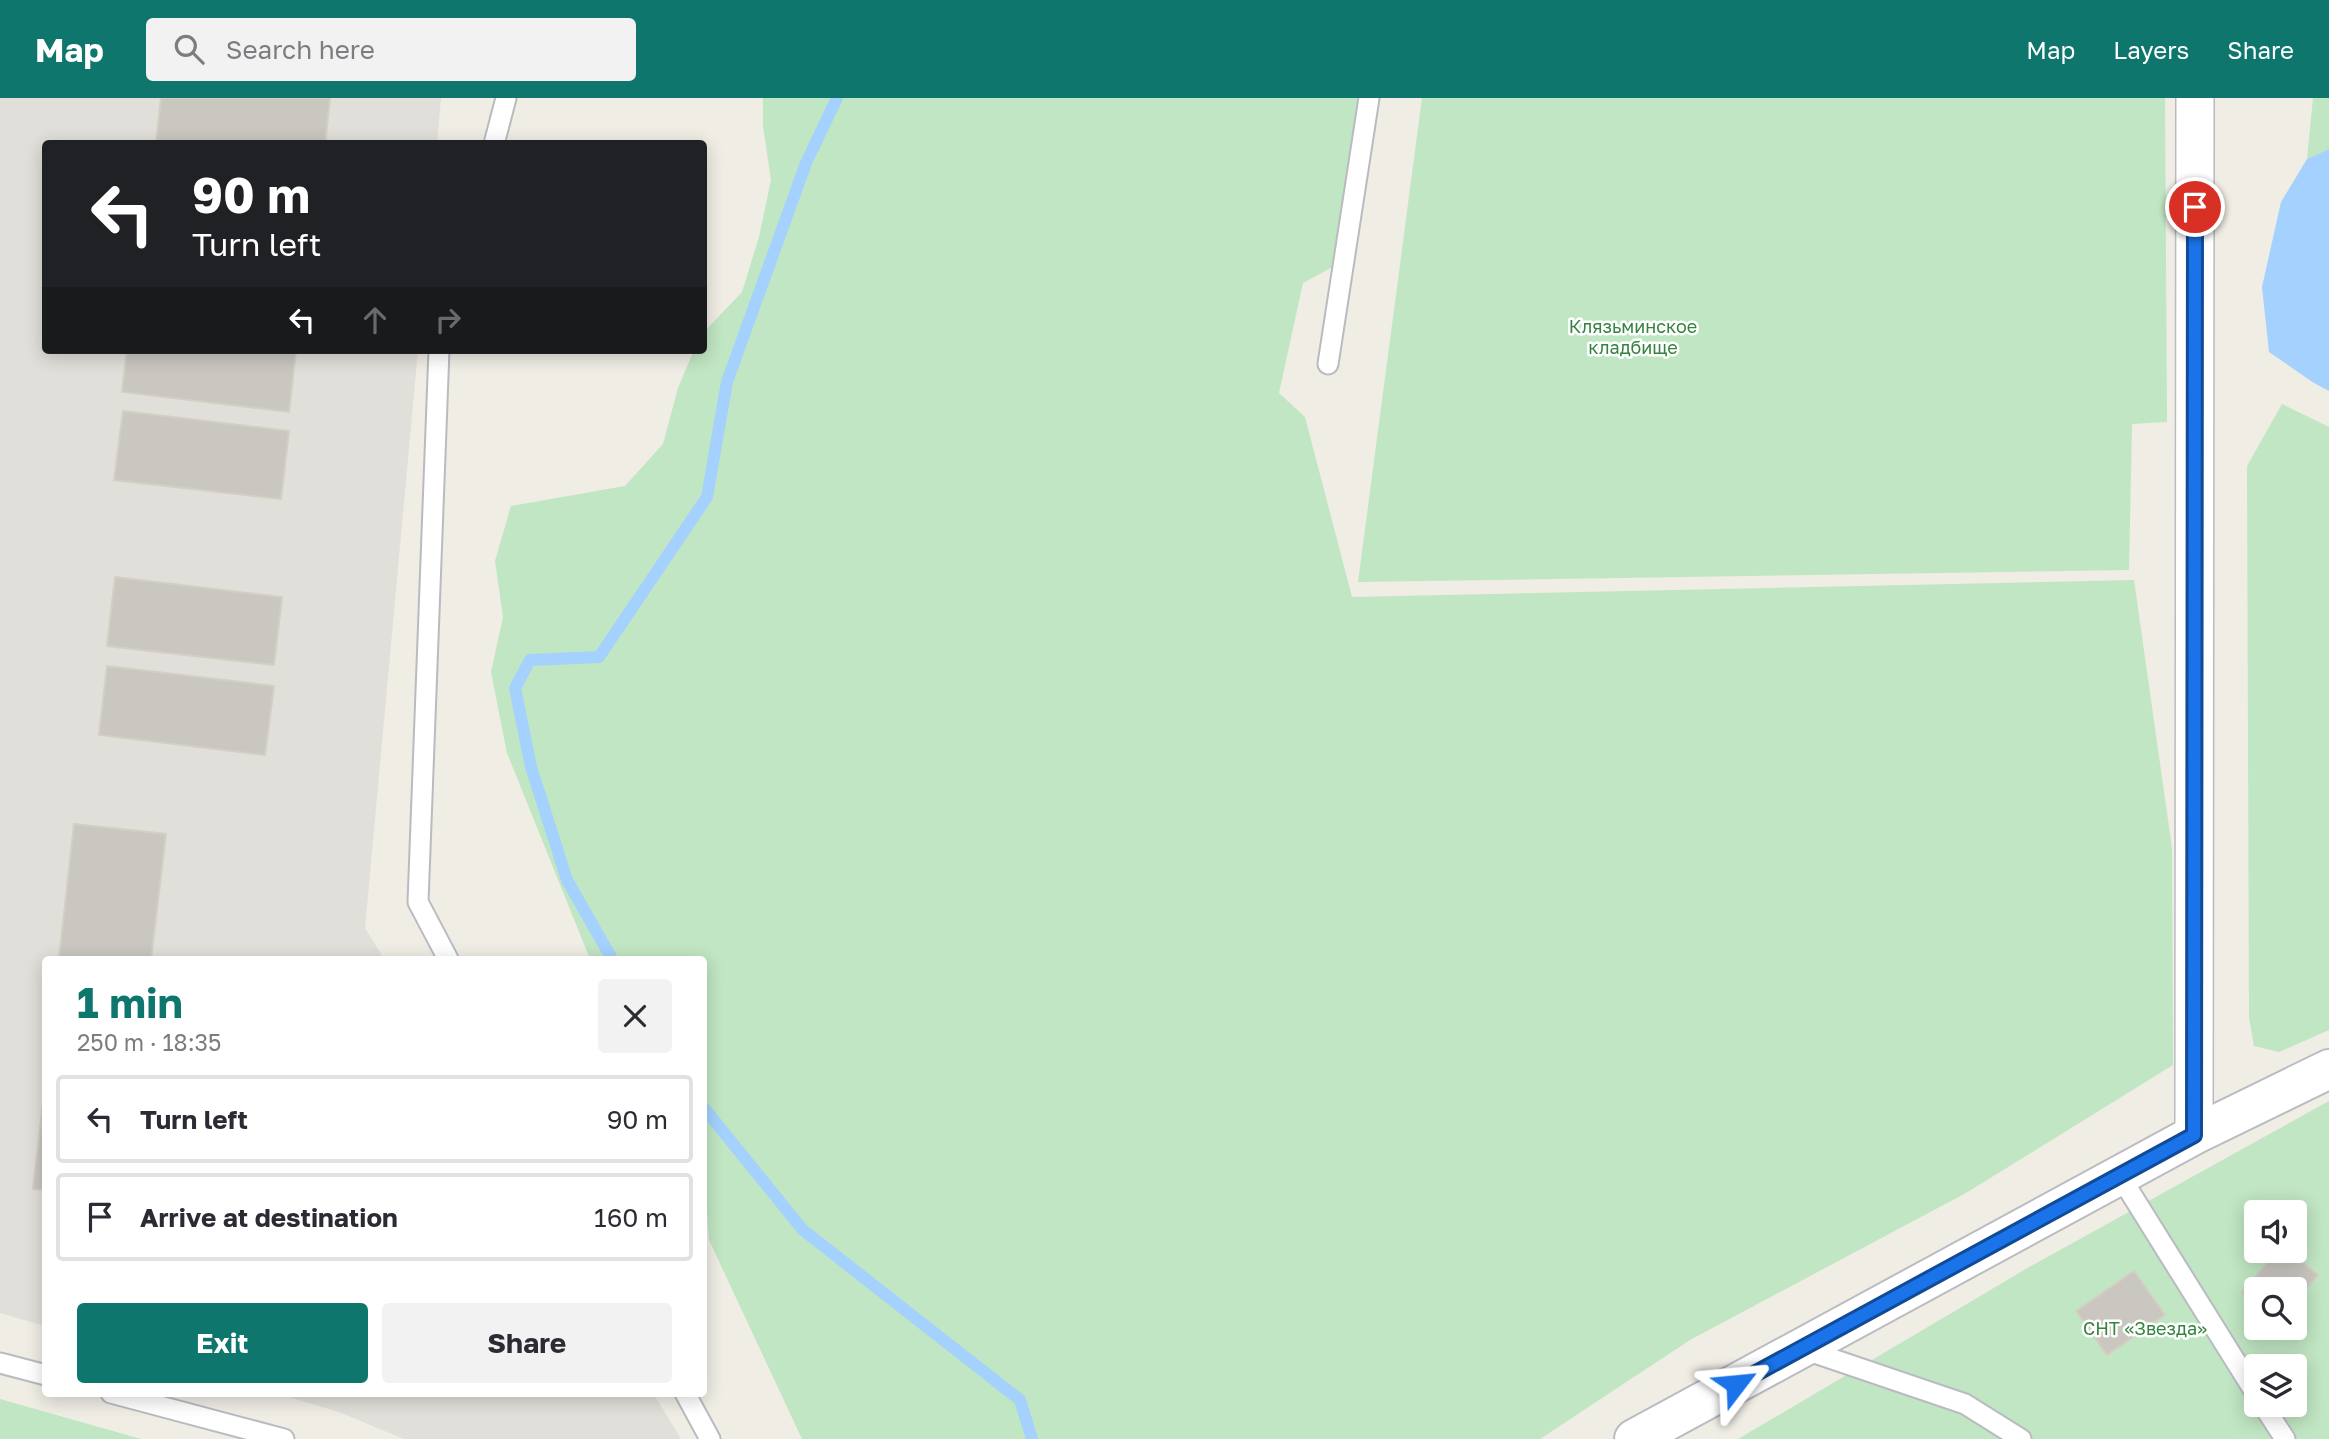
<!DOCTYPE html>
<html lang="en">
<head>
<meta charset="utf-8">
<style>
	body { margin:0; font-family:"Golos Text",sans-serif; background:#f2f2f3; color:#2b2b33; height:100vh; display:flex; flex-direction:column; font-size:26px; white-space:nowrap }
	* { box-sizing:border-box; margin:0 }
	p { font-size:23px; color:#7c7c81 }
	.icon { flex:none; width:38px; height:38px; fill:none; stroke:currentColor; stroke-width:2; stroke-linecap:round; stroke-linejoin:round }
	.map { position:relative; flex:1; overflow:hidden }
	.sheet { position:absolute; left:42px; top:858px; width:665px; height:441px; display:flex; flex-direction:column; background:#fff; border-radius:7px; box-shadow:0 4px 18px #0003 }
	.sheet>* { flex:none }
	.banner { position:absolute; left:42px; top:42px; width:665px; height:214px; border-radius:7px; box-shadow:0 4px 18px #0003; background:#202124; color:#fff; overflow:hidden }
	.fabs { position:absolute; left:2244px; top:1102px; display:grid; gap:14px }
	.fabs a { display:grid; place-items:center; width:63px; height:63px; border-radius:7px; background:#fff; box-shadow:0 4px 18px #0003; font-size:35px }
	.pin { position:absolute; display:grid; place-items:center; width:60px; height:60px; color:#fff; margin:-30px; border:4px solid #fff; border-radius:50%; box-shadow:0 2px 7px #0007 }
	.me { position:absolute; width:77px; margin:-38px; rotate:61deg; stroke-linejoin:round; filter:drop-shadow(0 0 5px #0008) }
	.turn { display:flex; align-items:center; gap:24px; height:147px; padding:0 35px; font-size:32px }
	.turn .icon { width:91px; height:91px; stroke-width:2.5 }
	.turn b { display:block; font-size:49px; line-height:60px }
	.lanes { display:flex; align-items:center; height:66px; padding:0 35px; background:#0003; justify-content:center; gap:35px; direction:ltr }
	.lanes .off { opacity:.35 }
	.round { display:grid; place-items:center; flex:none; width:74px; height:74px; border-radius:7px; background:#f2f2f3 }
	.head { display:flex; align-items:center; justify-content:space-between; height:119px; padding:0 35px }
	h1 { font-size:42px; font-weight:700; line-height:52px; color:#0f766e }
	.button { display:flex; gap:14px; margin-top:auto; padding:14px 35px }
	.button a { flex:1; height:80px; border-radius:7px; background:#0f766e; color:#fff; font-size:28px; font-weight:700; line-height:80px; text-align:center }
	.button a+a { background:#f2f2f3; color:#2b2b33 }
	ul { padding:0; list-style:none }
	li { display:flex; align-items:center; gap:21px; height:88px; margin:0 14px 10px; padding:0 21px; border:4px solid #e1e1e2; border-radius:7px }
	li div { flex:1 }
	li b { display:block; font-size:26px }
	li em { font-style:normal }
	header { display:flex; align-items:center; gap:42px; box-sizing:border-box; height:98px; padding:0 35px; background:#0f766e; color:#fff }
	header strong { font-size:33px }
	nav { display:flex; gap:38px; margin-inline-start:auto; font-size:24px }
	.search { width:490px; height:63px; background:#f2f2f3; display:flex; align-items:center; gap:18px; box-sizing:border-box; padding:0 24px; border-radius:7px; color:#7c7c81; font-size:26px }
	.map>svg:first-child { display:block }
	.industrial { fill:#e0dfd9 }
	.green { fill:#c1e6c3; fill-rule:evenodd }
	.water { fill:#a4d1fe }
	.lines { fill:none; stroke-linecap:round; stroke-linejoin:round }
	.stream { stroke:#a4d1fe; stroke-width:12 }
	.building { fill:#cac7c1; stroke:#d3cfc3; stroke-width:2 }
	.lane-casing { stroke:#b9bbc0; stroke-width:23 }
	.street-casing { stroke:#b9bbc0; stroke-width:40 }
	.secondary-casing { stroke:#babcc2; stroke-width:42 }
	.lane { stroke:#fff; stroke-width:19 }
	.street { stroke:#fff; stroke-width:37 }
	.secondary { stroke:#fff; stroke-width:38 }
	.route-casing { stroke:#114b97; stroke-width:18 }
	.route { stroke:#1a73e8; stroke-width:12 }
	.labels { text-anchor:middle; stroke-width:5; stroke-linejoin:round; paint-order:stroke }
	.park-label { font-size:18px; fill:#35833e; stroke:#fff }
</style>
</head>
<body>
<header>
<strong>Map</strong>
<div class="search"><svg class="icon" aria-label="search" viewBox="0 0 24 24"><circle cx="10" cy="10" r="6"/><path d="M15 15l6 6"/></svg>Search here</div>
<nav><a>Map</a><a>Layers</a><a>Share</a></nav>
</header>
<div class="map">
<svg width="2329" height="1341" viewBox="0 0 2329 1341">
	<rect width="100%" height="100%" fill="#efede4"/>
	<g class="industrial">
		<path d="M0,0h441l-4,45 -391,1v206h372l-53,578 19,31h-338l-1,367 -45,-13z"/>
		<path d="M275,1295h378l28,46h-277l-65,-27z"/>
	</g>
	<g class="green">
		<path d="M763,0h605l-26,164 -39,21 -24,110 26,24 47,180 782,-17 38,268 1,217 -207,128 -276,147 -150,99h-738l-93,-199 -3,-44 -2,-4v-233h-114l-83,-206 -16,-81 12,-55 -8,-56 16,-55 114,-20 38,-42 15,-56 16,-38h10v-18l38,-40 17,-55 12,-57 -8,-54z"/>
		<path d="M1422,0h743l2,324 -35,2 -3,146 -771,12z"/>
		<path d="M2313,0h16v51l-22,10z"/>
		<path d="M2282,306l47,23v603l-50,22 -25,-6 -5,-29 -2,-551z"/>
		<path d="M2329,1003v338h-591l293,-173zM2256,1115h38v38h-38zM2256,1192h38v38h-38zM2256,1269h38v38h-38z"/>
		<path d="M0,1301l141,40h-141z"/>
	</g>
	<path class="water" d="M2329,51v242l-15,-8 -45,-31 -7,-65 19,-85 26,-43z"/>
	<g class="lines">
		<g class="stream">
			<path d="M612,861l-45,-79 -36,-113 -16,-79 15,-28 69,-3 108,-160 20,-115 79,-219 31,-65"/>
			<path d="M704,1010l99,122 217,170 12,39"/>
		</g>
	</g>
	<g class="building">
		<path d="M161,0h169l-5,46h-169z"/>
		<path d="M127,252h169l-7,62 -167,-20z"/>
		<path d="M123,313l166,20 -8,68 -167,-19z"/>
		<path d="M115,479l167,20 -8,68 -167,-19z"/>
		<path d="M107,568l167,20 -9,69 -166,-20z"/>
		<path d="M74,726l92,10 -15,125h-92z"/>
		<path d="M46,979v113l-13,-1z"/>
		<path d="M2277,1153h12l29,24 -24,28v-13h-38v14l-14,-11z"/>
		<path d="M2134,1173l31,44 -58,40 -31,-44z"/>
	</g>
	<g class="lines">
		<g class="lane-casing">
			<g id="lane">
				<path d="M494,46l12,-46"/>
				<path d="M439,252l-21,552 30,57"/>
				<path d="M1328,266l41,-266"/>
				<path d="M2120,1078l136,218"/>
				<path d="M1803,1251l162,55 56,35"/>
				<path d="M0,1265l46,12"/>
				<path d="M111,1295l173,46"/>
				<path d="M685,1295l25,46"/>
				<path d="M2263,1307l22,34"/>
			</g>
		</g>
		<g class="street-casing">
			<path id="street" d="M2194,1037l1,-1037"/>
		</g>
		<g class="secondary-casing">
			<path id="secondary" d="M1634,1341l560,-304 135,-66"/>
		</g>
		<use href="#lane" class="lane"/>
		<use href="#street" class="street"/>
		<use href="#secondary" class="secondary"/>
	</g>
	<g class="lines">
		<g class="route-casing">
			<path id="route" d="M1736,1286l458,-249 1,-928"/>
		</g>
		<use href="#route" class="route"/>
	</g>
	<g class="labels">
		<g class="park-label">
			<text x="1633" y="235">Клязьминское<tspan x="1633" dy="21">кладбище</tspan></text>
			<text x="2145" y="1237">СНТ «Звезда»</text>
		</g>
	</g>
</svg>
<div class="fabs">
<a><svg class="icon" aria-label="sound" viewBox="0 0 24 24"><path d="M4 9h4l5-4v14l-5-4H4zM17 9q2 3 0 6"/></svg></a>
<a><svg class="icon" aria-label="search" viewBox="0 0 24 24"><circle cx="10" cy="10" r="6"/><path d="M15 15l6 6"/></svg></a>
<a><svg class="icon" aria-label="layers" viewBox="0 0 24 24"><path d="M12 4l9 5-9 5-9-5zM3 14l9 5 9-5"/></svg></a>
</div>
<div class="pin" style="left:2195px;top:109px;background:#d93025"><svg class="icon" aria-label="arrive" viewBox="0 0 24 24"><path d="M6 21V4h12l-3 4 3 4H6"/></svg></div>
<svg class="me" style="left:1736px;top:1286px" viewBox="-20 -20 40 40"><path d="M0-17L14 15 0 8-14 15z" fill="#1a73e8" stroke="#fff" stroke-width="4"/></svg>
<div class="banner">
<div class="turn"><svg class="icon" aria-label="left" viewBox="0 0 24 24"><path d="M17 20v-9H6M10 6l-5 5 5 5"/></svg><div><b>90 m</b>Turn left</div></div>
<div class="lanes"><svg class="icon" aria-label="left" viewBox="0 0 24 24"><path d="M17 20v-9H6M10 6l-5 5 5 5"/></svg><svg class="icon off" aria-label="ahead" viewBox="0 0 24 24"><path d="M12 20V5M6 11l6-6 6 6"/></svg><svg class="icon off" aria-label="right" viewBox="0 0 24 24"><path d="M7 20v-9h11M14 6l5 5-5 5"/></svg></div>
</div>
<section class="sheet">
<div class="head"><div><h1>1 min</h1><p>250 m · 18:35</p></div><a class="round"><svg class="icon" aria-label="close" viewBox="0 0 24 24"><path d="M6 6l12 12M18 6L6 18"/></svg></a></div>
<ul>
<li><svg class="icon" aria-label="left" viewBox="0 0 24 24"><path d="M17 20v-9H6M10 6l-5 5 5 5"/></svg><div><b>Turn left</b></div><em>90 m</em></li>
<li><svg class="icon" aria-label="arrive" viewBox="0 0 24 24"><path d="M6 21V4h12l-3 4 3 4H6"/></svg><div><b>Arrive at destination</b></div><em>160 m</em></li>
</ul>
<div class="button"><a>Exit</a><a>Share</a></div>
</section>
</div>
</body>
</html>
